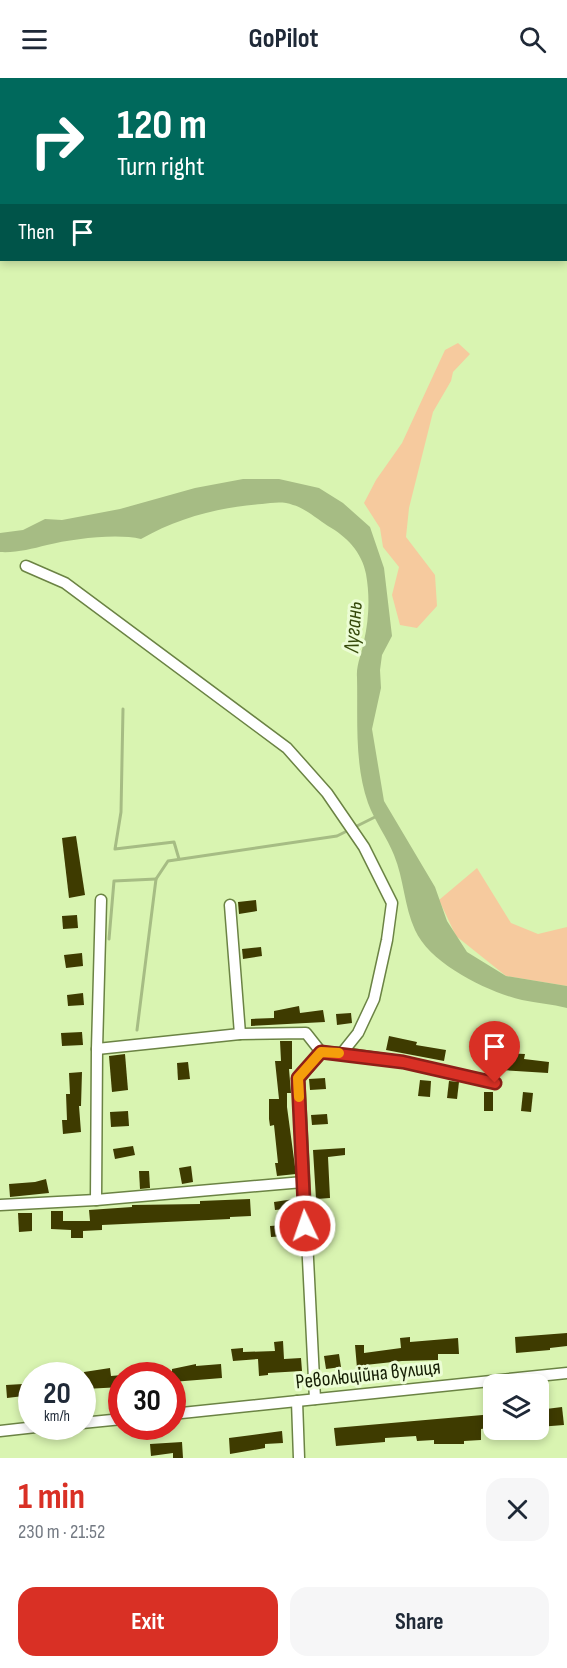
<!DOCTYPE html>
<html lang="en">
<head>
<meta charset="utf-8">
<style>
	body { margin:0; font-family:"Sofia Sans Condensed",sans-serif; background:#f6f6f7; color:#1f2937; height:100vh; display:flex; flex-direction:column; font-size:22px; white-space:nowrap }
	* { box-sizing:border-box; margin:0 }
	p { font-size:20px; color:#747a83 }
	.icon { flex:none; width:33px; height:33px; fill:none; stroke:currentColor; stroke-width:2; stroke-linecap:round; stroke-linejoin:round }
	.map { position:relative; height:1380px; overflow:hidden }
	.details { display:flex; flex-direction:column; background:#fff; flex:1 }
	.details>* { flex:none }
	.banner { position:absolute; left:0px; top:0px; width:567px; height:183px; box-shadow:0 3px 9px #0003; background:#00695c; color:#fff; overflow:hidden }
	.controls { position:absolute; left:483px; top:1296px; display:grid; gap:12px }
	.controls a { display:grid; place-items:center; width:66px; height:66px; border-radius:12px; background:#fff; box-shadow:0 3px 9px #0003; font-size:30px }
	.speed { position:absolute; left:18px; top:1284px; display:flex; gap:12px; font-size:30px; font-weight:700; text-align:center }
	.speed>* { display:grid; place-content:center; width:78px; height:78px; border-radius:50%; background:#fff; box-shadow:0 3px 9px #0003; line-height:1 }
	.speed small { font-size:15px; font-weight:400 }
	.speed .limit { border:9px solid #d22; background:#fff; color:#111 }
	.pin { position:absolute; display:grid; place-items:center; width:51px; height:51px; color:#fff; margin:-62px -26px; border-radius:50% 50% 50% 0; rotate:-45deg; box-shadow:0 0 6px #0007 }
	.pin .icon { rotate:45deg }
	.me { position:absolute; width:66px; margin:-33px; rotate:357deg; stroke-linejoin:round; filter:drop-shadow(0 0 4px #0008) }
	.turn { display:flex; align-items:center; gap:21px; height:126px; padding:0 18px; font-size:27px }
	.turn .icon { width:78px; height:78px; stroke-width:2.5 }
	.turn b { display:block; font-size:42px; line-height:51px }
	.then { display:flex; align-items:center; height:57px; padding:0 18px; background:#0003; gap:12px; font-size:22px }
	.round { display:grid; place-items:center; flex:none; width:63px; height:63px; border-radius:18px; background:#f6f6f7 }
	.summary { display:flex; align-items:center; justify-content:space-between; height:102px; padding:0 18px }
	h1 { font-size:36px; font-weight:700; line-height:45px; color:#d93025 }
	.button { display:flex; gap:12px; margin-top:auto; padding:12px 18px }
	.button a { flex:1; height:69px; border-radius:18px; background:#d93025; color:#fff; font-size:24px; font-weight:700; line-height:69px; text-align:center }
	.button a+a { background:#f6f6f7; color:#1f2937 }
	header { display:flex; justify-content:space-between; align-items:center; height:78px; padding:0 18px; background:#fff; font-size:27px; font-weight:700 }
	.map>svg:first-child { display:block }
	.green { fill:#f6ca9e }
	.water { fill:#a6bc84 }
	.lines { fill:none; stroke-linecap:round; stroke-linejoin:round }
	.stream { stroke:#a6bc84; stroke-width:3 }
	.building { fill:#3e3b00 }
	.minor-casing { stroke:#6b8344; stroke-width:13 }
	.minor { stroke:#fff; stroke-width:10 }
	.route-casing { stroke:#8d1f18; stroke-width:15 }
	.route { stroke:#d93025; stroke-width:10 }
	.slow { stroke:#f59e0b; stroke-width:10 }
	.labels { text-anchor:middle; stroke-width:6; stroke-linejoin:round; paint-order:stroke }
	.street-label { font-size:21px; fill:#161f05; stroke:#ecfdd5 }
	.water-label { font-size:22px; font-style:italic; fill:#364a0b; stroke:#ecfdd5 }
</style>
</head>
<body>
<header><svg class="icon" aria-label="menu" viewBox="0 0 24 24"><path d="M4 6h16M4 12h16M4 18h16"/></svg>GoPilot<svg class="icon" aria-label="search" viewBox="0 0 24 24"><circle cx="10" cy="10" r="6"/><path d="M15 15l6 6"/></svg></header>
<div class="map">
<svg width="567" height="1380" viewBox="0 0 567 1380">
	<rect width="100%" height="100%" fill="#d9f4b1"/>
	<g class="green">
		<path d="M458,265l12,11 -17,18 -2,9 -18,31 -24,96 -3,29 29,38 2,31 -20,22 -17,-3 -8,-30 7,-28 -16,-20 -3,-19 -16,-25 12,-23 26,-37 43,-93z"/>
		<path d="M477,790l34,55 27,11 29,-7v59l-61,-10 -50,-40 -17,-36z"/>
	</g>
	<path class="water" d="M243,401h36l40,9 24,15 27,24 14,41 8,68 -10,19 -2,15 1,18 -9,41 12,72 51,86 12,34 20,31 39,24 61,10v22c-15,-4 -30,-5 -45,-8 -34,-8 -92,-36 -107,-70 -11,-24 -11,-51 -21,-75 -7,-18 -19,-33 -26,-52 -14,-40 -10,-85 -11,-126 -1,-12 5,-24 7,-36 5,-22 6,-45 2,-67 -4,-22 -20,-38 -38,-48 -11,-7 -23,-18 -35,-21 -10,-4 -21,-2 -31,-1 -43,3 -84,14 -121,35 -25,-6 -69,0 -94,6 -16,4 -31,8 -47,7v-19l23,-3 22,-11 17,1 58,-11 75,-21z"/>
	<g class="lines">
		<g class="stream">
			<path d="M123,631l-2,103 -6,37 59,-7 5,17"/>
			<path d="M109,861l5,-58 42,-2"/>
			<path d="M137,952l19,-151 12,-18 169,-25 40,-20"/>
		</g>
	</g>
	<g class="building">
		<path d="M76,758l9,59 -16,3 -7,-60z"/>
		<path d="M256,822l1,11 -18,3 -1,-12z"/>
		<path d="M77,837l1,13 -15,1 -1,-13z"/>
		<path d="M261,869l1,9 -19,3 -1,-10z"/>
		<path d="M82,875l1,13 -17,2 -2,-13z"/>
		<path d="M83,915l1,12 -16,1 -1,-11z"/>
		<path d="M299,928l1,7 23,-3 2,12 -74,4v-7l23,-1v-7z"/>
		<path d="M351,935l1,10 -15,2 -1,-11z"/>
		<path d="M82,954l1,13 -21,1 -1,-13z"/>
		<path d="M389,958l28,6 -1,3 30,5 -2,11 -58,-11z"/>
		<path d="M280,963h12v28h-3l2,24h-4v14l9,67 -19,2 -2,-13h3l-4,-38 -4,1 -1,-7v-20h10l-4,-38h6z"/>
		<path d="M504,975l21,1 -1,5 25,3 -1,11 -47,-3z"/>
		<path d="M125,976l3,36 -16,2 -3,-36z"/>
		<path d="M188,984l2,17 -12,1 -1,-17z"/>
		<path d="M82,994l-1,34h-2l2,26 -18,2 -1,-14h5l-1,-26h4l-1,-21z"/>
		<path d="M325,1000l1,11 -16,1 -1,-11z"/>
		<path d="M420,1002l11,1 -1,16 -12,-1z"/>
		<path d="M449,1003l10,1 -2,17 -10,-1z"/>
		<rect x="484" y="1014" width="9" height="19"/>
		<path d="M523,1014l10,1 -2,19 -10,-1z"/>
		<path d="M128,1033l1,15 -18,1 -1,-15z"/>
		<path d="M327,1036l1,10 -16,1 -1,-10z"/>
		<path d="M133,1068l2,9 -20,4 -2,-10z"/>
		<path d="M345,1070v7l-17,2 2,41 -14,1 -3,-49z"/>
		<path d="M191,1088l2,16 -11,2 -3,-16z"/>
		<path d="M139,1093h10l1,17 -10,1z"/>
		<path d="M46,1101l3,14 -39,4 -1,-13 26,-2z"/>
		<path d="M250,1121l1,17 -21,1v2l-128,6v5l-19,1v7h-12v-8l-20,-1v-18h12v10h27l-1,-11 43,-3v-2l68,-1v-3z"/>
		<path d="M294,1121l1,9 -20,2 -1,-8z"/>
		<path d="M18,1135h14v18l-13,1z"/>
		<path d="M298,1146l1,11 -28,2 -1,-11z"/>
		<path d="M567,1255v13l-17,2v2l-34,3 -1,-16z"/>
		<path d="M410,1259v5l48,-4 1,16h-21v6l-36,1 -37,4 1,3h-9l-2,-23h9v8l37,-5 -1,-10z"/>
		<path d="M283,1263l1,18 17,-1 1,13 -34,2v2l-9,1 -1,-17 -25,2 -2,-12 12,-1v4l32,-1 -1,-9z"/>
		<path d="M339,1276l2,13 -15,2 -2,-13z"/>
		<path d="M196,1286v2l25,-2 1,14 -50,4v-13z"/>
		<path d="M110,1290l1,8 11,-1v12l-37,2 -1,-17z"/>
		<path d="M23,1304h9v13l-25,3 -1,-13 17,-1z"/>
		<path d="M562,1329l2,18 -26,2v-17z"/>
		<path d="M494,1336v13l-13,2v11l-17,1v3h-30v-4l-17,1 -1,-5 -31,2v4l-49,4 -2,-18z"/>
		<path d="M282,1353l1,12 -18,1v4l-35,6 -1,-16z"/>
		<path d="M182,1364l1,16h-10v-5l-22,3 -1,-12z"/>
	</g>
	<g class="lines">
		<g class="minor-casing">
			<g id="minor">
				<path d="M26,488l39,17 222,165 40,45 37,54 28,56 -5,37 -13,59 -16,34 -16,20 -21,-1 -22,27 16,320"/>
				<path d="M230,827l10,129"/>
				<path d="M97,971l143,-15 66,-1 15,19"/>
				<path d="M342,975l61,9 92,21"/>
				<path d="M96,1122l1,-151 4,-149"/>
				<path d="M0,1127l96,-5 207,-18"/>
				<path d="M297,1323l2,57"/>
				<path d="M172,1336l395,-41"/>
				<path d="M82,1345l40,-4"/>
				<path d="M0,1353l45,-5"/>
			</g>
		</g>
		<use href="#minor" class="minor"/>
	</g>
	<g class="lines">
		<g class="route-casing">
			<path id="route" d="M305,1148l-7,-148 23,-26 82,10 92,21"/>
		</g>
		<use href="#route" class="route"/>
		<path class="slow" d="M299,1019l-1,-19 23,-26 18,1"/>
	</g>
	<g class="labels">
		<g class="street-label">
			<text transform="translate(368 1296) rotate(-6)" y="7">Революційна вулиця</text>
		</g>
		<g class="water-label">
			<text transform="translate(352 549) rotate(-86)" y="8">Лугань</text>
		</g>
	</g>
</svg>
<div class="controls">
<a><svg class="icon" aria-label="layers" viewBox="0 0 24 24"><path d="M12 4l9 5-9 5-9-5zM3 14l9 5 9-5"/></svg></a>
</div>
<div class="speed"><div>20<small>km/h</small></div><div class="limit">30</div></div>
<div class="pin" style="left:495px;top:1005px;background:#d93025"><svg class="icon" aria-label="arrive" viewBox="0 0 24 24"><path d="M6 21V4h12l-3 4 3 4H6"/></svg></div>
<svg class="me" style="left:305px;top:1148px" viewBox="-20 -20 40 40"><circle r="17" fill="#d93025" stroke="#fff" stroke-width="3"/><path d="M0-11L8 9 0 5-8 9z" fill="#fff"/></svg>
<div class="banner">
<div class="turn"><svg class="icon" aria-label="right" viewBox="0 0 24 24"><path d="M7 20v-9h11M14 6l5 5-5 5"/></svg><div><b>120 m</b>Turn right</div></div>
<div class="then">Then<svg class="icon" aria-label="arrive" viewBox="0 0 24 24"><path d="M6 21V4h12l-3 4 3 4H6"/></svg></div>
</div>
</div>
<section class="details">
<div class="summary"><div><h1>1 min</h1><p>230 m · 21:52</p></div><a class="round"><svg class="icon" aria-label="close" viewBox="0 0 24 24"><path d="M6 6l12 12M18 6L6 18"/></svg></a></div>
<div class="button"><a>Exit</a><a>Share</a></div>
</section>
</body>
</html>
